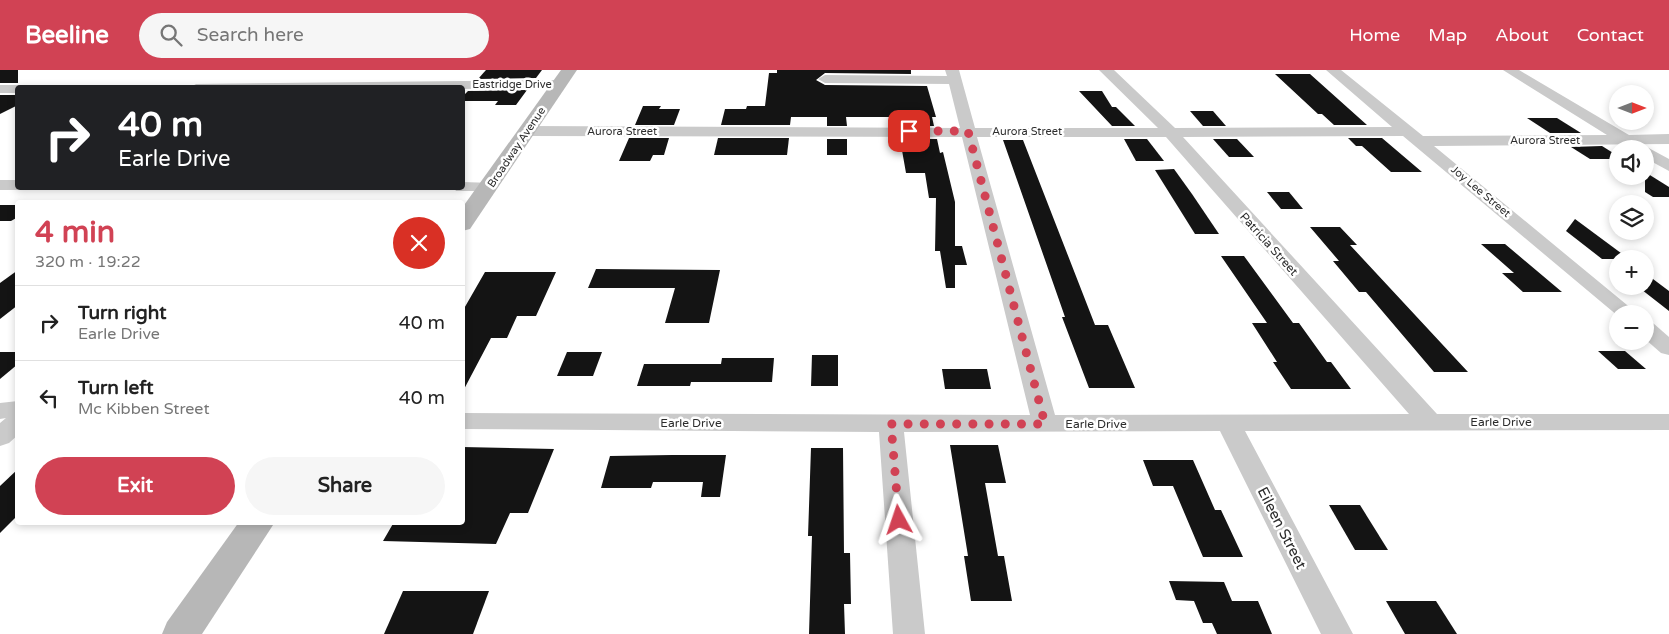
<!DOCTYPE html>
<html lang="en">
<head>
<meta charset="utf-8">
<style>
	body { margin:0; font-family:"Varela Round",sans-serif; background:#f6f6f6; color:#222; height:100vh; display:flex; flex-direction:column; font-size:19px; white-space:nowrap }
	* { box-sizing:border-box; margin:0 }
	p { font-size:16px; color:#767676 }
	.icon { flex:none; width:28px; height:28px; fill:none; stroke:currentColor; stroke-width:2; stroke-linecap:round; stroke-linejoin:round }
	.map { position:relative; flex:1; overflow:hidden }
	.details { position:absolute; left:15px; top:130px; width:450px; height:325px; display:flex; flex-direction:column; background:#fff; border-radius:5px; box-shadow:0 2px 8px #0003 }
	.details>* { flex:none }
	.banner { position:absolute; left:15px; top:15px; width:450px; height:105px; border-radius:5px; box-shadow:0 2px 8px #0003; background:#202124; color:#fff; overflow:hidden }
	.needle { width:32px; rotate:90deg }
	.tools { position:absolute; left:1609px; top:15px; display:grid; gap:10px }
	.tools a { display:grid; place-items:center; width:45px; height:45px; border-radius:50%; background:#fff; box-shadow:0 2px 8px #0003; font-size:25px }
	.pin { position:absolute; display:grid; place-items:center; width:42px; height:42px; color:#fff; margin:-21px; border-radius:10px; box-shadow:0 2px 8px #0006 }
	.me { position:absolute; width:55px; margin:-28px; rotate:355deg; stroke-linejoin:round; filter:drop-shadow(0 0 4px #0008) }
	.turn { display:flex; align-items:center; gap:18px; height:105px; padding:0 20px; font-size:22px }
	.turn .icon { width:65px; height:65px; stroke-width:2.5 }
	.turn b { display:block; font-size:35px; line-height:42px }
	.round { display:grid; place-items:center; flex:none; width:52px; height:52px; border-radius:26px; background:#f6f6f6 }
	.headline { display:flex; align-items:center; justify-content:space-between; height:85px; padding:0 20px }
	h1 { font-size:30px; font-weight:700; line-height:38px; color:#d14254 }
	.button { display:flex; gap:10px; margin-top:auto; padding:10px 20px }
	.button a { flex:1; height:58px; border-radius:30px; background:#d14254; color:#fff; font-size:20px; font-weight:700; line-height:58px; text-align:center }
	.button a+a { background:#f6f6f6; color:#222 }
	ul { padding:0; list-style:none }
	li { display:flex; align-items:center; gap:15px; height:75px; padding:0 20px; border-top:1px solid #e0e0e0 }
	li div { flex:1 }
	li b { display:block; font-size:19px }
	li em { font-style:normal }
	header { display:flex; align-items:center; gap:30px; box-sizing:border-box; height:70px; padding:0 25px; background:#d14254; color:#fff }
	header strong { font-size:24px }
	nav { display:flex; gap:28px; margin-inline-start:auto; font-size:18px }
	.search { width:350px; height:45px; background:#f6f6f6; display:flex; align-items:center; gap:12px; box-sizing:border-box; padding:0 18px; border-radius:28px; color:#767676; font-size:19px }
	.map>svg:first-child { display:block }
	.building { fill:#141414 }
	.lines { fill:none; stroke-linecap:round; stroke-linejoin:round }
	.street { fill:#cacaca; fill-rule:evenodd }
	.secondary { fill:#b7b7b7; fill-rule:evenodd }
	.route { stroke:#d14254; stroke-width:9; stroke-dasharray:0 16.2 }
	.labels { text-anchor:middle; stroke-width:5; stroke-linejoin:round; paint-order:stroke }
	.far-street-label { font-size:11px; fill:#2d2d2d; stroke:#fff }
	.street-label { font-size:12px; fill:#2d2d2d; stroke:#fff }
	.near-street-label { font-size:15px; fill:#2d2d2d; stroke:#fff }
</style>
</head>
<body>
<header>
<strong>Beeline</strong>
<div class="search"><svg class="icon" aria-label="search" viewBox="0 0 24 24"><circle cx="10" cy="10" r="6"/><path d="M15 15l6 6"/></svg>Search here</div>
<nav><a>Home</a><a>Map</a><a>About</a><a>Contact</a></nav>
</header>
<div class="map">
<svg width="1669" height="564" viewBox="0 0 1669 564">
	<rect width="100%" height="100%" fill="#fff"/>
	<g class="building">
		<rect x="0" y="0" width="18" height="13"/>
		<path d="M486,0h56l-6,8 -58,1z"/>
		<path d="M777,0h134v4l-86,-1 -9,7 9,5 102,1 9,31h-4l2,9h-36l-1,-9h-51l1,9h-20v-9h-36l-1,8h-69l4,-16h21l1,-3h18l4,-33h8z"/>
		<path d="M1275,4h35l57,51h-33l-12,-11h-4z"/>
		<path d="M527,20l-11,15h-21l3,-4h-36v-4l6,-6z"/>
		<path d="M1079,21h23l10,16h4l19,19h-23z"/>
		<path d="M0,25h18v10l-18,9z"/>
		<path d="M643,36h18l-2,3h21l-6,16h-39z"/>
		<path d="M1190,41h23l13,15h-23z"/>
		<path d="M1527,48h30l24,15h-31z"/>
		<path d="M629,68h40l-5,17h-11l-3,6h-31z"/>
		<path d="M718,68h71l-2,17h-73z"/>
		<path d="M1348,68h34l40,34h-31l-29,-26h-6z"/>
		<rect x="827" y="69" width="20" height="16"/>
		<path d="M900,69h37l3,14 3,-1 12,50v44h7l5,19h-12v23h-9l-6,-37h-5l1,-53h-7l-4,-25h-19z"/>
		<path d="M1124,69h23l17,22h-28z"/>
		<path d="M1213,69h24l17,18h-25z"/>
		<path d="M1003,70h20l72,185h13l27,63h-46l-27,-71h3z"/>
		<path d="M1602,76l16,10v3h-28l-19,-12z"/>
		<path d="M1174,99l18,25 27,40h-24l-40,-64z"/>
		<path d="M1645,102l24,15v10h-16l-8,-5z"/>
		<path d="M1267,122h22l14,17h-22z"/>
		<path d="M0,135h18v12l-7,4h-11z"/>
		<path d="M1575,149l54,40h-27l-36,-28z"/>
		<path d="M1310,157h30l17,18h-7l118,127h-34l-68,-80h-7l-26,-31h6z"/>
		<path d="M1481,174h24l57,48h-39l-21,-19h12z"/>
		<path d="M1221,186h23l49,67h6l28,39h4l20,27h-60l-18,-27h4l-25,-39h15z"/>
		<path d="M596,199l124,1 -11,53h-44l10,-35h-87z"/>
		<path d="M18,200v35l-18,14v-36z"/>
		<path d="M485,202h71l-20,44h-19l-10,22h-16l-29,55v-81z"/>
		<path d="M1645,203l24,18v20l-32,-25h8z"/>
		<path d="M1598,281h27l21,18h-28z"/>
		<path d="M0,282h18v12l-18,15z"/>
		<path d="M567,282h35l-9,24h-36z"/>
		<path d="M812,285h26v31h-27z"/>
		<path d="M722,288h52l-2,24h-81l-1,4h-53l7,-22h77z"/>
		<path d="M942,299h45l4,20h-46z"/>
		<path d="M950,375h48l8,38h-21l13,73h6l8,45h-41l-7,-45h4z"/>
		<path d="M462,377l92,2 -26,64h-18l-14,31 -113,-3 11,-19h68z"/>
		<path d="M811,378h32l1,105h6l1,51h-7l1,30h-36l3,-98h-4z"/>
		<path d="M672,385h54l-6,42h-19l2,-15h-50l-2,6h-50l9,-32z"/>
		<path d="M1143,390h50l22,50h6l22,47h-40l-30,-71h-20z"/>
		<path d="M18,399v46l-18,18v-47z"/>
		<path d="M1329,435h31l28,45h-33z"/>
		<path d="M1169,511l55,1 8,19h26l14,33h-55l-5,-11h-9l-9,-22 -18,-1z"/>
		<path d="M403,521h86l-16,43h-89z"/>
		<path d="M1386,531h50l21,33h-52z"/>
	</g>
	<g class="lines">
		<g class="street">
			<path d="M945,0h14l16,58h183l-59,-58h15l61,58 217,-1 -66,-57h15l82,66 184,-1 -104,-65h16l110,65 40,-1v10l-235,2 204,168h-20v2l-215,-180 -220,1 254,277h232v16l-424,1 108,203h-32l-101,-203 -316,1 21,202h-32l-14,-202 -417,-3v-16l568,2 -68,-278 -435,-1 -8,-5 8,-5 433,2 -11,-44 -124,-1 -7,-4 7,-4 122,1zM977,67h189l243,277 -354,1z"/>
			<path d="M559,10l5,1 2,3 -2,3 -102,2 -273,-1 7,-4z"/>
			<path d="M0,15h18l6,3h-6v5h-18z"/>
			<path d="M1645,76l24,13v12l-24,-13v-9h-6z"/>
			<path d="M0,110h18v8h7l-7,2h-18z"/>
			<path d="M462,112l32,1 3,4 -3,4h-38l-2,-3h8z"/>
			<path d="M1645,251l8,2 16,14v18l-8,-2 -16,-14z"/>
			<path d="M18,331v34l-9,8 -9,3v-23l6,-5 -6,1v-16z"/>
		</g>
		<g class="secondary">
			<path d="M561,0h16l-107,159 -8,2v-23z"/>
			<path d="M239,452h36l-73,112h-40l5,-12z"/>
		</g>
	</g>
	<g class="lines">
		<path class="route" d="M899,450l-8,-96h154l-77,-293h-59"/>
	</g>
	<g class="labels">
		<g class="far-street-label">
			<text x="512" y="18">Eastridge Drive</text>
			<text x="622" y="65">Aurora Street</text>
			<text x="1027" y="65">Aurora Street</text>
			<text x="1545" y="74">Aurora Street</text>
			<text transform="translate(516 77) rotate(-56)" y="4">Broadway Avenue</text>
			<text transform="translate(1481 121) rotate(40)" y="4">Joy Lee Street</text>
		</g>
		<g class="street-label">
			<text transform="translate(1269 174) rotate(48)" y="4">Patricia Street</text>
			<text x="1501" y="356">Earle Drive</text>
			<text x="691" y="357">Earle Drive</text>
			<text x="1096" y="358">Earle Drive</text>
		</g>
		<g class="near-street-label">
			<text transform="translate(1282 458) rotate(63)" y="5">Eileen Street</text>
		</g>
	</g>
</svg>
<div class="tools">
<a><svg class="needle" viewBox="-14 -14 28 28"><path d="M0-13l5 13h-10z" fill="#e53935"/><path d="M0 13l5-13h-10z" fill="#767676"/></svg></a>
<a><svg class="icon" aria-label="sound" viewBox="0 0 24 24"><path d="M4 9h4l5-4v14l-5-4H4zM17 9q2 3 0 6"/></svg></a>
<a><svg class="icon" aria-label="layers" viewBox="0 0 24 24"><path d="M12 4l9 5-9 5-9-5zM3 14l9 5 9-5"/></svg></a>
<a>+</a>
<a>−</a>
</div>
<div class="pin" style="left:909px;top:61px;background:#d93025"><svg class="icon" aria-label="arrive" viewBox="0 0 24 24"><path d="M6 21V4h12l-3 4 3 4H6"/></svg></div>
<svg class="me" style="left:899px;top:450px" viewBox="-20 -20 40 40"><path d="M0-17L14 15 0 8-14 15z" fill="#d14254" stroke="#fff" stroke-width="4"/></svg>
<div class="banner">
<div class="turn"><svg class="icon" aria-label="right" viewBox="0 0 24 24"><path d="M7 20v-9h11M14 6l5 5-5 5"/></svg><div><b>40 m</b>Earle Drive</div></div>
</div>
<section class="details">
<div class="headline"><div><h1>4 min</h1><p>320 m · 19:22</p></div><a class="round" style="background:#d93025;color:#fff"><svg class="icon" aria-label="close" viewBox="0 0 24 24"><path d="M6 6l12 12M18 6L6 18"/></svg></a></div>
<ul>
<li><svg class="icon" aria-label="right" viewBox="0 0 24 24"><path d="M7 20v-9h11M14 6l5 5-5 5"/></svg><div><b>Turn right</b><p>Earle Drive</p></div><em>40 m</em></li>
<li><svg class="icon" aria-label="left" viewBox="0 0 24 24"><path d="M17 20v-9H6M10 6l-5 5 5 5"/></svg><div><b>Turn left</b><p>Mc Kibben Street</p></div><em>40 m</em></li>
</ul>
<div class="button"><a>Exit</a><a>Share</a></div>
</section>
</div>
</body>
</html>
